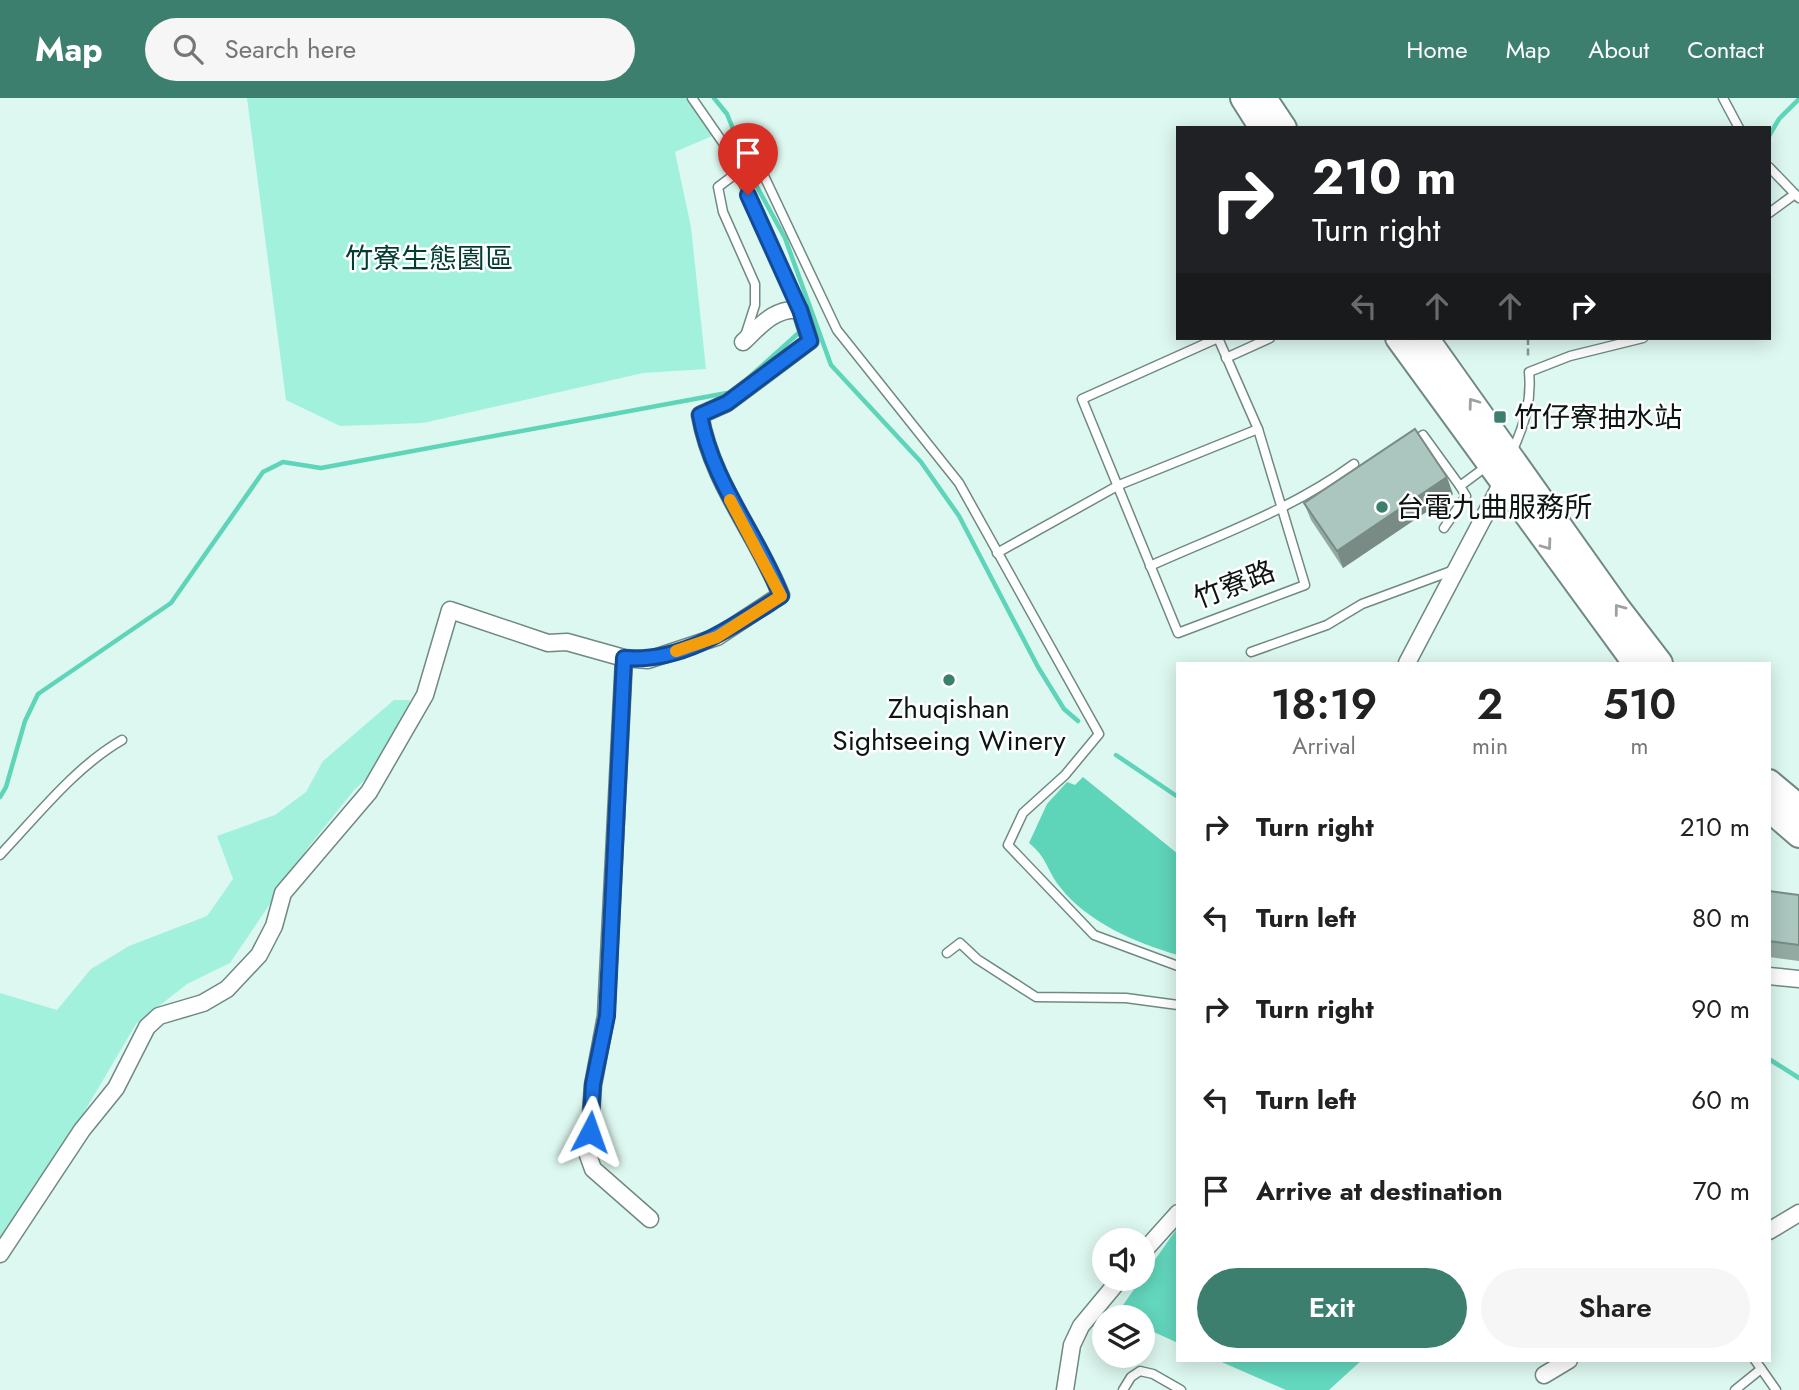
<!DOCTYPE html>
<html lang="en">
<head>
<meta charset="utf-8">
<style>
	body { margin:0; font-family:Jost,"Noto Sans TC",sans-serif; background:#f6f6f6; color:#222; height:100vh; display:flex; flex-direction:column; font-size:26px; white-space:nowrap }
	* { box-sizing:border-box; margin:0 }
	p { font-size:23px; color:#767676 }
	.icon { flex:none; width:38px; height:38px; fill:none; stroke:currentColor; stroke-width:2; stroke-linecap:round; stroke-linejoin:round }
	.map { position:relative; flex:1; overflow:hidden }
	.details { position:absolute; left:1176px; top:564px; width:595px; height:700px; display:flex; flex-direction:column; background:#fff; border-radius:0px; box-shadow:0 4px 18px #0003 }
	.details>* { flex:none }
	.hud { position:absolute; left:1176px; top:28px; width:595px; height:214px; border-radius:0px; box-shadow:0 4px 18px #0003; background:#202124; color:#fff; overflow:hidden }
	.controls { position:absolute; left:1092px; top:1130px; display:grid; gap:14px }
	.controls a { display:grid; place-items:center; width:63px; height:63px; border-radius:50%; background:#fff; box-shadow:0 4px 18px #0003; font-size:35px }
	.pin { position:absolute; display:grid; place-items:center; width:60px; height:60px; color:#fff; margin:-72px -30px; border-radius:50% 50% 50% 0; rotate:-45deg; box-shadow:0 0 7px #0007 }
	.pin .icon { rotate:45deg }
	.me { position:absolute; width:77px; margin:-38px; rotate:4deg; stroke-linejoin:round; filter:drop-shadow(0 0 5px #0008) }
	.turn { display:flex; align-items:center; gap:24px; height:147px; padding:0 21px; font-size:32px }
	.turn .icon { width:91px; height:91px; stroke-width:2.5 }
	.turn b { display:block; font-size:49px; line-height:60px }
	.lanes { display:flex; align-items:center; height:66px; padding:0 21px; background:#0003; justify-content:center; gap:35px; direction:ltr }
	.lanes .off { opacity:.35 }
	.eta { display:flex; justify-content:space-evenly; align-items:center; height:119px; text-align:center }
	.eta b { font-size:42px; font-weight:600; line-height:49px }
	.cta { display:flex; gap:14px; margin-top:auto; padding:14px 21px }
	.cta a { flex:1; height:80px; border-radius:42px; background:#3d7f6f; color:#fff; font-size:28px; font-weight:600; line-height:80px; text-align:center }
	.cta a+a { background:#f6f6f6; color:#222 }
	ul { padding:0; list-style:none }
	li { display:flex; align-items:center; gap:21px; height:91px; padding:0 21px }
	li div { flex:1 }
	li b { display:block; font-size:26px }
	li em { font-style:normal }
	header { display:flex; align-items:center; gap:42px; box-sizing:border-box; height:98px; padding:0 35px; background:#3d7f6f; color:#fff }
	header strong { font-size:33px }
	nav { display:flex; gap:38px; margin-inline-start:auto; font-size:24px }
	.search { width:490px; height:63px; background:#f6f6f6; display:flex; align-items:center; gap:18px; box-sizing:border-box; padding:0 24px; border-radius:38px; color:#767676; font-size:26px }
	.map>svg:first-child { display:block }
	.green { fill:#a2f1dd }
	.forest { fill:#63d8be }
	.water { fill:#5ed4b9 }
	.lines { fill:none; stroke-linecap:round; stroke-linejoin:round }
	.stream { stroke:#5ed4b9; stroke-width:4.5 }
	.service-casing { stroke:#708982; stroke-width:11 }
	.minor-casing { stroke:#708982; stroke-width:19 }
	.primary-casing { stroke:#708982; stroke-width:28 }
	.path { stroke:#859893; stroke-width:2.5; stroke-dasharray:7 3.5; stroke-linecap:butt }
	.service { stroke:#fff; stroke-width:8 }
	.minor { stroke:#fff; stroke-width:16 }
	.primary { stroke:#fff; stroke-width:24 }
	.wall { fill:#93aaa3 }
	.shaded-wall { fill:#788b85 }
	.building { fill:#abc6be; stroke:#788b85; stroke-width:2 }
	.oneway { stroke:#9ea1a1 }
	.route-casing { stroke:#114b97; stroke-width:18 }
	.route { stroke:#1a73e8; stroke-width:12 }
	.slow { stroke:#f59e0b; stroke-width:12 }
	.poi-dot { fill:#3d7f6f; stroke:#fefefe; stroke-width:2.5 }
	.labels { text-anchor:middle; stroke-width:5; stroke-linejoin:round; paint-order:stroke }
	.park-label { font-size:28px; fill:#033c31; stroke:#fefefe }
	.poi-label { font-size:28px; fill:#0c1513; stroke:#fefefe; text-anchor:start }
	.street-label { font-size:28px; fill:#0c1513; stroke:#fefefe }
</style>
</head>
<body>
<header>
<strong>Map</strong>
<div class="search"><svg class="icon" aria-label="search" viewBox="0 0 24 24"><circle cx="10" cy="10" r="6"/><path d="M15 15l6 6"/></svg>Search here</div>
<nav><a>Home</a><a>Map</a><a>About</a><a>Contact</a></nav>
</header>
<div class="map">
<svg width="1799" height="1292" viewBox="0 0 1799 1292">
	<rect width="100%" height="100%" fill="#ddf8f0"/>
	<g class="green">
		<path d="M247,0h445l20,38 -37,16 16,75 15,142 -63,4 -220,50 -83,3 -54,-26z"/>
		<path d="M394,602h15l7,11 -21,42 -40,36 -45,56 -80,118 -43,21 -51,40 -136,231v-262l57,17 34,-41 38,-23 78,-30 26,-37 -16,-43 58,-21 31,-23 17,-31z"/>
	</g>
	<g class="forest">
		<path d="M1178,1129v116l-35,-16v-9l-27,-3z"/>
		<path d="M1217,1262h145l-33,30h-43z"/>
	</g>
	<path class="water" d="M1083,679l95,77v101c-42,-12 -91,-33 -118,-68 -13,-16 -13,-30 -31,-44l18,-39 20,-22 8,3z"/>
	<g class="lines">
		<g class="stream">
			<path d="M714,0l13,16 28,69 30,55 46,127 90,97 38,54 79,151 26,42 14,12"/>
			<path d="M1769,38l10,-17 20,-20"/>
			<path d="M746,282l56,-50"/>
			<path d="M1116,657l62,42"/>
			<path d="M0,699l6,-10 19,-66 13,-27 133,-91 92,-131 20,-10 38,6 406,-75"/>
			<path d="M1769,961l30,19"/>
		</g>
		<g class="service-casing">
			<g id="service">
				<path d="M692,0l36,52 72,160"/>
				<path d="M1723,0l16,30"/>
				<path d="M747,42l90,190 122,153 140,251 -34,41 -42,38 -15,32 86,90 84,31"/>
				<path d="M1769,69l26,27"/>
				<path d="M738,74l-20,15 5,25 32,72v21l-10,31"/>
				<path d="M1769,115l26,-19 4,4"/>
				<path d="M1218,240l40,91 47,156 -127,48 -96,-234z"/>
				<path d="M1226,260l44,-20"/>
				<path d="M1413,344l10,-7 37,51 27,-20"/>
				<path d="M1512,354c12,-27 20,-50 17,-80l41,-16 73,-18"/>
				<path d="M1444,430l22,-32 -6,-10"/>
				<path d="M997,455l122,-68 139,-56"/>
				<path d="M1150,468c69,-31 143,-57 204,-102"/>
				<path d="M1251,554l76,-27 35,-21 92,-34"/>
				<path d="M0,757c37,-39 75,-88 122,-115"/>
				<path d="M947,855l13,-10 17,16 59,38 90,1 52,7"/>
				<path d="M1755,1262l21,30"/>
				<path d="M1123,1292l8,-13 9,-6 13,3 28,16"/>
				<path d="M1735,1292l26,-21"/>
			</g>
		</g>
		<g class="minor-casing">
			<g id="minor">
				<path d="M624,560l-18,358 -13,69 -5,70 5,14 57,50"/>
				<path d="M1407,565l98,-186"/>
				<path d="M1769,878l30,3"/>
				<path d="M1769,1133l30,-18"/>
				<path d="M1143,1154l35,-39"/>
				<path d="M0,1156l82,-124 34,-42 31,-61 12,-11 44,-13 24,-14 32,-34 15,-29 9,-33 86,-101 56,-97 25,-85 98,33 19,-1 57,16 24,2 69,-23 64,-42c-25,-62 -69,-112 -81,-180l27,-12 83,-62 -10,-31c-25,-3 -40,16 -57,32"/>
				<path d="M1544,1277l25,-15"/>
				<path d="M1065,1292l7,-45 9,-19 39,-47"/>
			</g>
		</g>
		<g class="primary-casing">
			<g id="primary">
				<path d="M1243,0l19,30"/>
				<path d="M1264,0l20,30"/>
				<path d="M1398,240l237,325"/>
				<path d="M1426,240l191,269 43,56"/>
				<path d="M1769,684l30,25"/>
				<path d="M1769,711l30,26"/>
			</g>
		</g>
		<path class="path" d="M1528,240v21"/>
		<use href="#service" class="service"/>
		<use href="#minor" class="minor"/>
		<use href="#primary" class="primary"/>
	</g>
	<g class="wall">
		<path d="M1453,396l-110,74 -32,-48 -7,-17z"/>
		<path d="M1769,793l30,4v66l-30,-4z"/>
	</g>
	<path class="shaded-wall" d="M1447,379l6,17 -110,74 -6,-17z"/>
	<g class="building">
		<path d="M1415,331l32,48 -110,74 -33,-48z"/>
		<path d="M1769,793l30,4v50l-30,-4z"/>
	</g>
	<defs><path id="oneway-chevron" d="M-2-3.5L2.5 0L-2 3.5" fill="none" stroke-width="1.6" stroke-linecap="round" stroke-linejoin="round" transform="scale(1.75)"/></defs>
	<g class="oneway">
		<use href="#oneway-chevron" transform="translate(1473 305) rotate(-126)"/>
		<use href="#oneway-chevron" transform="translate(1547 447) rotate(54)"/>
		<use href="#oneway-chevron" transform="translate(1619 511) rotate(-127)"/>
	</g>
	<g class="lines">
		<g class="route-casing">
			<path id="route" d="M590,1034l3,-48 14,-68 17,-358c59,5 110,-32 157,-62 -24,-63 -69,-113 -81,-181l27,-12 83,-62 -10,-31 -52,-115"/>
		</g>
		<use href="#route" class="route"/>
		<path class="slow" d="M676,553l41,-14 64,-41 -51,-96"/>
	</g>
	<g class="poi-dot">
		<rect x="1493" y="312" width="14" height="14" rx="3.5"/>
		<circle cx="1382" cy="409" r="7"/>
		<circle cx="949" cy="582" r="7"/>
	</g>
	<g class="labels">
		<g class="park-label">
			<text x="429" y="170">竹寮生態園區</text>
		</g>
		<g class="poi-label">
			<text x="1514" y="329">竹仔寮抽水站</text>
			<text x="1396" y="419">台電九曲服務所</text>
			<text x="949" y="620" text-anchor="middle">Zhuqishan<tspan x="949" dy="32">Sightseeing Winery</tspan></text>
		</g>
		<g class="street-label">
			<text transform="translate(1234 486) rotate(-21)" y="10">竹寮路</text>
		</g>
	</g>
</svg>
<div class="controls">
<a><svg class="icon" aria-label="sound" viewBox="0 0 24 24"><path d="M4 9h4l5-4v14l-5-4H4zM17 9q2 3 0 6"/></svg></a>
<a><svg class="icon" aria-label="layers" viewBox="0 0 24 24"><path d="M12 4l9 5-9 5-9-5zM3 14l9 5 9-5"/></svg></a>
</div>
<div class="pin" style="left:748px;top:97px;background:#d93025"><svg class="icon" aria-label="arrive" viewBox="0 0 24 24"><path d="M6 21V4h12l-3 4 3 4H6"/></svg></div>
<svg class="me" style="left:590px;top:1034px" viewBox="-20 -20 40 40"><path d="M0-17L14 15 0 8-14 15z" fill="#1a73e8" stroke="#fff" stroke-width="4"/></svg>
<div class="hud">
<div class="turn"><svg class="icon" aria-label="right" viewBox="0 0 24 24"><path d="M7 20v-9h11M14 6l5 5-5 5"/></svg><div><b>210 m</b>Turn right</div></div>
<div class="lanes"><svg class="icon off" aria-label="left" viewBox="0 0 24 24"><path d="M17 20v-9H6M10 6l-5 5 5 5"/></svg><svg class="icon off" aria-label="ahead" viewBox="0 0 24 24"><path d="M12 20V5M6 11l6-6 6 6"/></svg><svg class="icon off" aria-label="ahead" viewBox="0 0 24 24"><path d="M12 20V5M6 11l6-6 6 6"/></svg><svg class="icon" aria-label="right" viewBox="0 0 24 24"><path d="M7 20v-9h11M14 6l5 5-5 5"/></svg></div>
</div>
<section class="details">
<div class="eta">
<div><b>18:19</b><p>Arrival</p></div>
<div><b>2</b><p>min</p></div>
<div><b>510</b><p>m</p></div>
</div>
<ul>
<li><svg class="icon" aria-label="right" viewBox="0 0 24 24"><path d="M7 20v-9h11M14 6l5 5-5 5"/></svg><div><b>Turn right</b></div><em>210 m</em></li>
<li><svg class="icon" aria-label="left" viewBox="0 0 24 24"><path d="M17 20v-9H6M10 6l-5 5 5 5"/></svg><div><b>Turn left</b></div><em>80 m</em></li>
<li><svg class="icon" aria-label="right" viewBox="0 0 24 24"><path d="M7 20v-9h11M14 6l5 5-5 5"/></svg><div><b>Turn right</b></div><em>90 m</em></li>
<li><svg class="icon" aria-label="left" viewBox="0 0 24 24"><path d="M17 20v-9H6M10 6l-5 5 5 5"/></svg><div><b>Turn left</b></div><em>60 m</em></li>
<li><svg class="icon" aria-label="arrive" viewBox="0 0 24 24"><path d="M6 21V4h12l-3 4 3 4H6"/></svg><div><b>Arrive at destination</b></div><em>70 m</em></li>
</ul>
<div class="cta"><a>Exit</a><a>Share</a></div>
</section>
</div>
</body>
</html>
